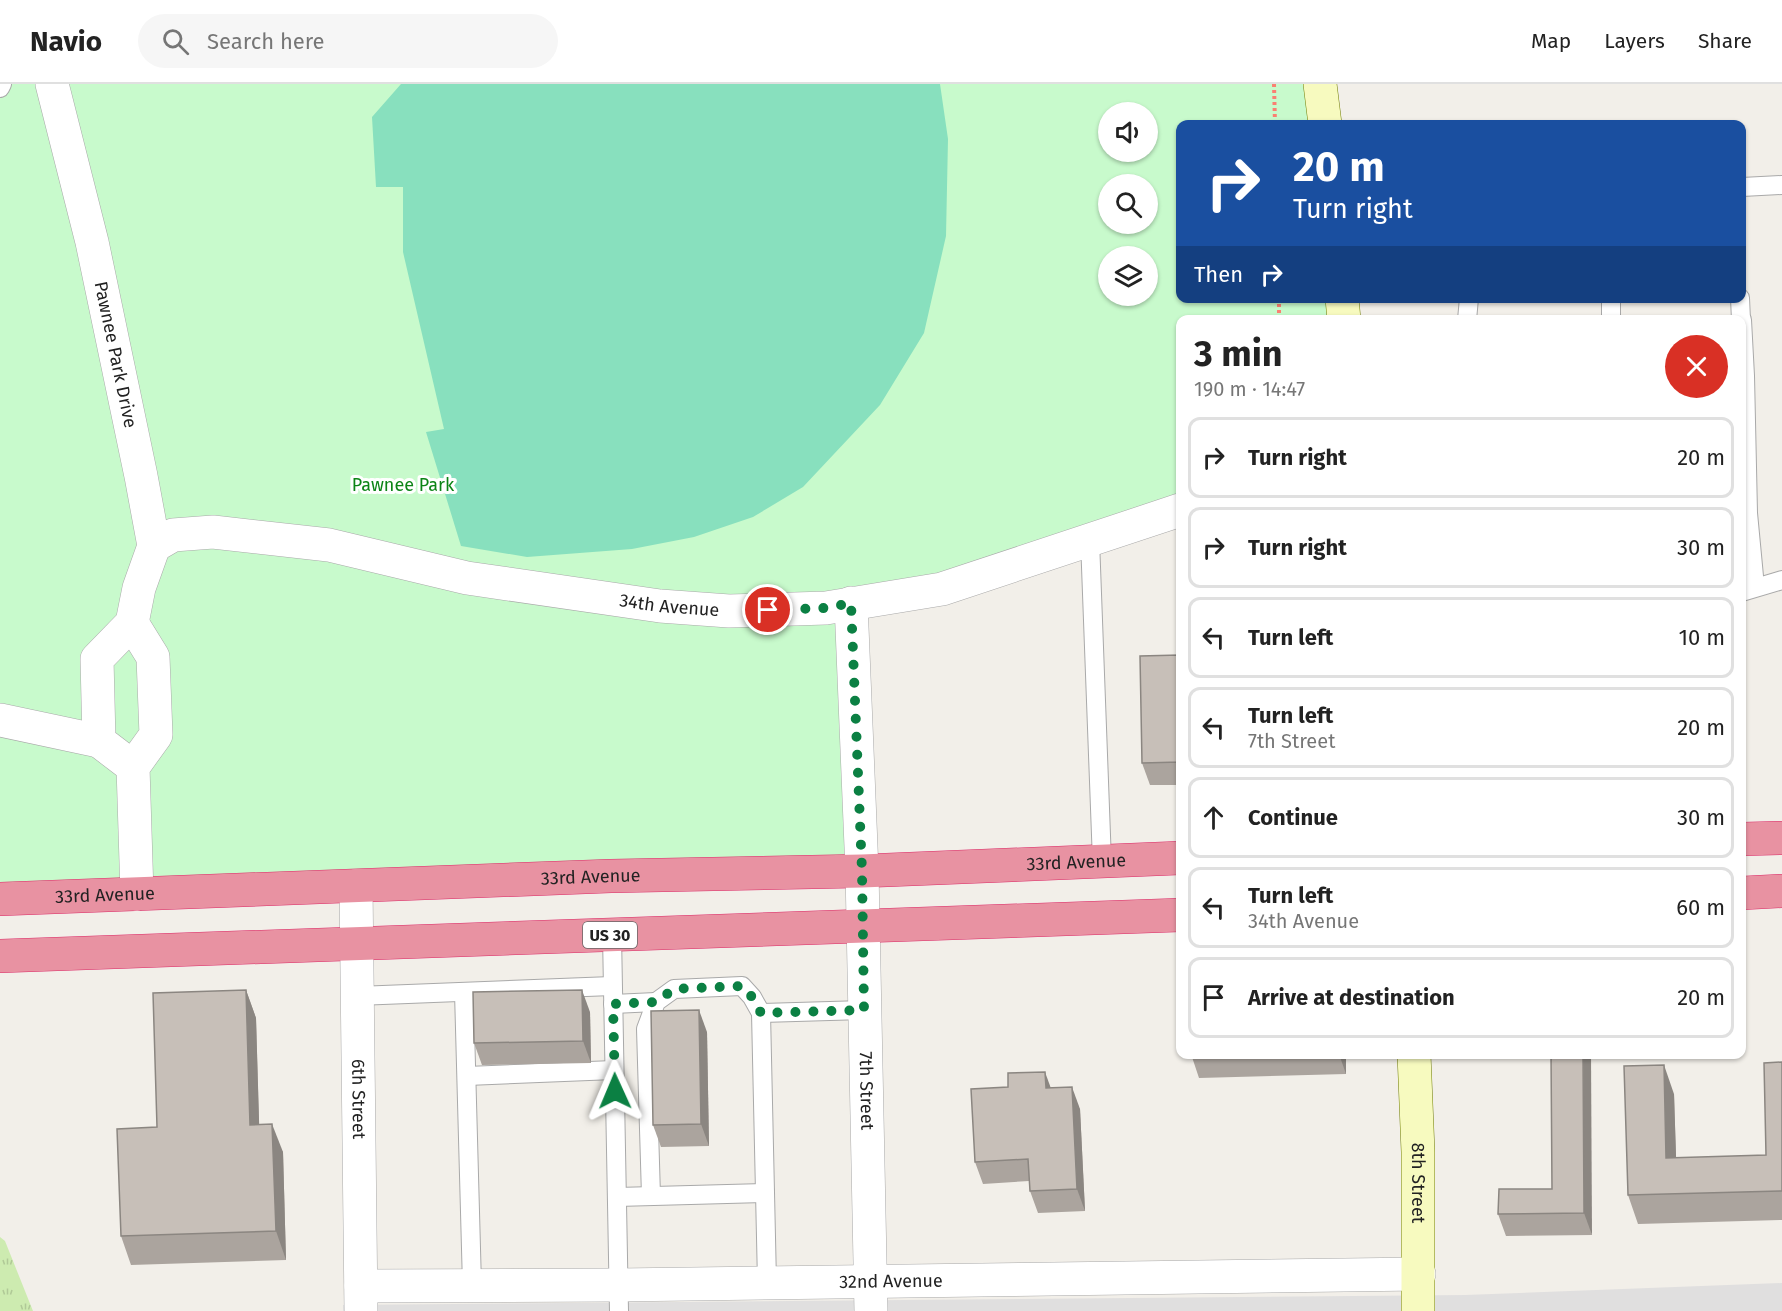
<!DOCTYPE html>
<html lang="en">
<head>
<meta charset="utf-8">
<style>
	body { margin:0; font-family:"Fira Sans",sans-serif; background:#f6f6f6; color:#222; height:100vh; display:flex; flex-direction:column; font-size:22px; white-space:nowrap }
	* { box-sizing:border-box; margin:0 }
	p { font-size:20px; color:#767676 }
	.icon { flex:none; width:33px; height:33px; fill:none; stroke:currentColor; stroke-width:2; stroke-linecap:round; stroke-linejoin:round }
	.map { position:relative; flex:1; overflow:hidden }
	.sheet { position:absolute; left:1176px; top:231px; width:570px; height:744px; display:flex; flex-direction:column; background:#fff; border-radius:12px; box-shadow:0 2px 4px #0004 }
	.sheet>* { flex:none }
	.top-card { position:absolute; left:1176px; top:36px; width:570px; height:183px; border-radius:12px; box-shadow:0 2px 4px #0004; background:#1a4fa0; color:#fff; overflow:hidden }
	.fabs { position:absolute; left:1098px; top:18px; display:grid; gap:12px }
	.fabs a { display:grid; place-items:center; width:60px; height:60px; border-radius:50%; background:#fff; box-shadow:0 2px 4px #0004; font-size:30px }
	.pin { position:absolute; display:grid; place-items:center; width:51px; height:51px; color:#fff; margin:-26px; border:3px solid #fff; border-radius:50%; box-shadow:0 2px 6px #0007 }
	.me { position:absolute; width:66px; margin:-33px; rotate:359deg; stroke-linejoin:round; filter:drop-shadow(0 0 4px #0008) }
	.turn { display:flex; align-items:center; gap:21px; height:126px; padding:0 18px; font-size:27px }
	.turn .icon { width:78px; height:78px; stroke-width:2.5 }
	.turn b { display:block; font-size:42px; line-height:51px }
	.then { display:flex; align-items:center; height:57px; padding:0 18px; background:#0003; gap:12px; font-size:22px }
	.round { display:grid; place-items:center; flex:none; width:63px; height:63px; border-radius:32px; background:#f6f6f6 }
	.headline { display:flex; align-items:center; justify-content:space-between; height:102px; padding:0 18px }
	h1 { font-size:36px; font-weight:700; line-height:45px }
	ul { padding:0; list-style:none }
	li { display:flex; align-items:center; gap:18px; height:81px; margin:0 12px 9px; padding:0 6px; border:3px solid #e0e0e0; border-radius:12px }
	li div { flex:1 }
	li b { display:block; font-size:22px }
	li em { font-style:normal }
	header { display:flex; align-items:center; gap:36px; box-sizing:border-box; height:84px; padding:0 30px; background:#fff; border-bottom:2px solid #e0e0e0 }
	header strong { font-size:28px }
	nav { display:flex; gap:33px; margin-inline-start:auto; font-size:21px }
	.search { width:420px; height:54px; background:#f6f6f6; display:flex; align-items:center; gap:15px; box-sizing:border-box; padding:0 21px; border-radius:33px; color:#767676; font-size:22px }
	.map>svg:first-child { display:block }
	.residential { fill:#e0dfdf }
	.grass { fill:url(#grass-tufts) }
	.park { fill:#c8facc; fill-rule:evenodd }
	.pitch { fill:#88e0be }
	.lines { fill:none; stroke-linecap:round; stroke-linejoin:round }
	.lane-casing { stroke:#a9a9a9; stroke-width:20 }
	.street-casing { stroke:#a9a9a9; stroke-width:34 }
	.secondary-casing { stroke:#707d05; stroke-width:34 }
	.highway-casing { stroke:#dc2a67; stroke-width:34 }
	.path { stroke:#fa8072; stroke-width:4; stroke-dasharray:3 3; stroke-linecap:butt }
	.lane { stroke:#fff; stroke-width:18 }
	.street { stroke:#fff; stroke-width:33 }
	.secondary { stroke:#f7fabf; stroke-width:33 }
	.highway { stroke:#e892a2; stroke-width:33 }
	.wall { fill:#aba49e }
	.shaded-wall { fill:#8b8681 }
	.building { fill:#c7bfb8; stroke:#8b8681; stroke-width:1.5 }
	.route { stroke:#0b8043; stroke-width:10; stroke-dasharray:0 18 }
	.labels { text-anchor:middle; stroke-width:6; stroke-linejoin:round; paint-order:stroke }
	.shield { fill:#fff; stroke:#646464; stroke-width:1.5 }
	.shield-label { font-size:16px; font-weight:bold; fill:#222 }
	.street-label { font-size:18px; fill:#222; stroke:#fff }
	.park-label { font-size:18px; fill:#0c8416; stroke:#fff }
</style>
</head>
<body>
<header>
<strong>Navio</strong>
<div class="search"><svg class="icon" aria-label="search" viewBox="0 0 24 24"><circle cx="10" cy="10" r="6"/><path d="M15 15l6 6"/></svg>Search here</div>
<nav><a>Map</a><a>Layers</a><a>Share</a></nav>
</header>
<div class="map">
<svg width="1782" height="1227" viewBox="0 0 1782 1227">
	<defs>
		<pattern id="grass-tufts" width="24" height="20" patternUnits="userSpaceOnUse" patternTransform="scale(1.5)"><rect width="24" height="20" fill="#cdebb0"/><path d="M3 7l-1-3M5 7V3M7 7l1-3M15 17l-1-3M17 17v-4M19 17l1-3" fill="none" stroke="#b0c997"/></pattern>
	</defs>
	<rect width="100%" height="100%" fill="#f2efe9"/>
	<path class="residential" d="M1782,1199v28h-1439v-6l1122,-10z"/>
	<path class="grass" d="M0,1153l5,4 28,70h-33z"/>
	<path class="park" d="M0,0h1320l5,40h-145v174l162,1 2,20 -164,1v190l-329,93 11,268 -862,28zM1108,28h40v40h-40zM1108,100h40v40h-40zM1108,172h40v40h-40z"/>
	<path class="pitch" d="M401,0h539l8,55 -2,97 -22,97 -44,72 -77,82 -50,30 -59,20 -62,12 -105,8 -66,-11 -35,-114 18,-3 -41,-177v-65h-27l-4,-70z"/>
	<g class="lines">
		<g class="lane-casing">
			<g id="lane">
				<path d="M0,4l2,-4"/>
				<path d="M1742,103l40,-2"/>
				<path d="M1740,214l1,22"/>
				<path d="M1467,236l2,-22"/>
				<path d="M1611,236v-22"/>
				<path d="M1742,236l3,56 3,137 7,74"/>
				<path d="M1090,456l12,322"/>
				<path d="M1742,508l40,-12"/>
				<path d="M612,851l7,376"/>
				<path d="M464,908l8,293"/>
				<path d="M357,912l255,-10"/>
				<path d="M613,920l43,-2"/>
				<path d="M761,929l103,-3"/>
				<path d="M467,992l147,-6"/>
				<path d="M651,1112l-5,-167 10,-27 18,-13 68,-3 10,11 9,16 6,269"/>
				<path d="M617,1113l148,-4"/>
			</g>
		</g>
		<g class="street-casing">
			<g id="street">
				<path id="s1" d="M52,0l40,158 49,234 13,70 -15,42 -7,35 -35,36 2,82 34,26"/>
				<path id="s2" d="M154,462l19,-11 40,-3 116,13 138,33 193,28 69,5 97,-3 116,-19 238,-79"/>
				<path id="s3" d="M851,519l11,268 9,440"/>
				<path d="M132,539l21,34 3,78 -23,32 4,127"/>
				<path d="M0,636l99,21"/>
				<path id="s4" d="M356,802l5,425"/>
				<path id="s5" d="M361,1202l257,-1 801,-11"/>
			</g>
		</g>
		<g class="secondary-casing">
			<g id="secondary">
				<path d="M1320,0l5,40"/>
				<path d="M1342,214l2,22"/>
				<path id="s6" d="M1414,970l4,98v159"/>
			</g>
		</g>
		<g class="highway-casing">
			<g id="highway">
				<path d="M1742,755l40,-1"/>
				<path d="M1742,809l40,-2"/>
				<path id="s7" d="M0,815l611,-23 251,-5 318,-13"/>
				<path d="M0,872l1180,-41"/>
			</g>
		</g>
		<g class="path">
			<path d="M1274,0l1,40"/>
			<path d="M1279,214v22"/>
		</g>
		<use href="#lane" class="lane"/>
		<use href="#street" class="street"/>
		<use href="#secondary" class="secondary"/>
		<use href="#highway" class="highway"/>
	</g>
	<g class="wall">
		<path d="M1180,571v130h-30l-8,-22z"/>
		<path d="M246,906l10,28 3,106 24,28 3,108 -155,5 -10,-29 36,-109z"/>
		<path d="M590,928l1,51 -109,2 -8,-22z"/>
		<path d="M707,948l2,114 -48,1 -8,-22z"/>
		<path d="M1191,970h155v20l-147,4z"/>
		<path d="M1551,970l41,181 -86,1 -8,-22 54,-25z"/>
		<path d="M1782,978v158l-144,4 -10,-29 46,-101 2,64 90,-3z"/>
		<path d="M1008,1003l43,1 29,21 5,102 -47,2 -8,-22 -1,-10 -46,3 -8,-22z"/>
	</g>
	<g class="shaded-wall">
		<path d="M246,906l10,28 4,135 -10,-28z"/>
		<path d="M582,906l8,22 1,51 -8,-22z"/>
		<path d="M699,926l8,22 2,114 -8,-22z"/>
		<path d="M1339,970h7v20z"/>
		<path d="M1583,970h8l1,181 -8,-22z"/>
		<path d="M1664,981l10,29 3,92 -11,-28z"/>
		<path d="M1045,988l8,22 -7,-6z"/>
		<path d="M1072,1003l8,22 5,102 -8,-22z"/>
		<path d="M272,1040l11,28 3,108 -10,-29z"/>
	</g>
	<g class="building">
		<path d="M1180,571v107l-38,1 -2,-107z"/>
		<path d="M246,906l4,135 22,-1 4,107 -155,5 -4,-107 40,-2 -4,-134z"/>
		<path d="M582,906l1,51 -109,2 -1,-51z"/>
		<path d="M699,926l2,114 -48,1 -2,-114z"/>
		<path d="M1191,970h64l-64,3z"/>
		<path d="M1551,970h32l1,159 -86,1 1,-25h53z"/>
		<path d="M1782,978v129l-154,4 -4,-129 40,-1 2,93 100,-3 -2,-92z"/>
		<path d="M1045,988l1,16 26,-1 5,102 -47,2 -2,-32 -53,3 -4,-73 37,-2v-14z"/>
	</g>
	<g class="lines">
		<path class="route" d="M615,1007l-2,-87 43,-2 18,-13 68,-3 10,11 9,16 103,-3 -2,-139 -11,-268 -25,5 -58,2"/>
	</g>
	<g class="labels">
		<rect class="shield" x="583" y="838" width="54" height="26" rx="4.5"/>
		<g class="shield-label">
			<text x="610" y="857">US 30</text>
		</g>
		<g class="street-label">
			<text dy="6" stroke="none"><textPath href="#s1" startOffset="278">Pawnee Park Drive</textPath></text>
			<text dy="6" stroke="none"><textPath href="#s2" startOffset="525">34th Avenue</textPath></text>
			<text dy="6" stroke="none"><textPath href="#s7" startOffset="1077">33rd Avenue</textPath></text>
			<text dy="6" stroke="none"><textPath href="#s7" startOffset="591">33rd Avenue</textPath></text>
			<text dy="6" stroke="none"><textPath href="#s7" startOffset="105">33rd Avenue</textPath></text>
			<text dy="6" stroke="none"><textPath href="#s3" startOffset="488">7th Street</textPath></text>
			<text dy="6" stroke="none"><textPath href="#s4" startOffset="213">6th Street</textPath></text>
			<text dy="6" stroke="none"><textPath href="#s6" startOffset="129">8th Street</textPath></text>
			<text dy="6" stroke="none"><textPath href="#s5" startOffset="530">32nd Avenue</textPath></text>
		</g>
		<g class="park-label">
			<text x="403" y="407">Pawnee Park</text>
		</g>
	</g>
</svg>
<div class="fabs">
<a><svg class="icon" aria-label="sound" viewBox="0 0 24 24"><path d="M4 9h4l5-4v14l-5-4H4zM17 9q2 3 0 6"/></svg></a>
<a><svg class="icon" aria-label="search" viewBox="0 0 24 24"><circle cx="10" cy="10" r="6"/><path d="M15 15l6 6"/></svg></a>
<a><svg class="icon" aria-label="layers" viewBox="0 0 24 24"><path d="M12 4l9 5-9 5-9-5zM3 14l9 5 9-5"/></svg></a>
</div>
<div class="pin" style="left:768px;top:526px;background:#d93025"><svg class="icon" aria-label="arrive" viewBox="0 0 24 24"><path d="M6 21V4h12l-3 4 3 4H6"/></svg></div>
<svg class="me" style="left:615px;top:1007px" viewBox="-20 -20 40 40"><path d="M0-17L14 15 0 8-14 15z" fill="#0b8043" stroke="#fff" stroke-width="4"/></svg>
<div class="top-card">
<div class="turn"><svg class="icon" aria-label="right" viewBox="0 0 24 24"><path d="M7 20v-9h11M14 6l5 5-5 5"/></svg><div><b>20 m</b>Turn right</div></div>
<div class="then">Then<svg class="icon" aria-label="right" viewBox="0 0 24 24"><path d="M7 20v-9h11M14 6l5 5-5 5"/></svg></div>
</div>
<section class="sheet">
<div class="headline"><div><h1>3 min</h1><p>190 m · 14:47</p></div><a class="round" style="background:#d93025;color:#fff"><svg class="icon" aria-label="close" viewBox="0 0 24 24"><path d="M6 6l12 12M18 6L6 18"/></svg></a></div>
<ul>
<li><svg class="icon" aria-label="right" viewBox="0 0 24 24"><path d="M7 20v-9h11M14 6l5 5-5 5"/></svg><div><b>Turn right</b></div><em>20 m</em></li>
<li><svg class="icon" aria-label="right" viewBox="0 0 24 24"><path d="M7 20v-9h11M14 6l5 5-5 5"/></svg><div><b>Turn right</b></div><em>30 m</em></li>
<li><svg class="icon" aria-label="left" viewBox="0 0 24 24"><path d="M17 20v-9H6M10 6l-5 5 5 5"/></svg><div><b>Turn left</b></div><em>10 m</em></li>
<li><svg class="icon" aria-label="left" viewBox="0 0 24 24"><path d="M17 20v-9H6M10 6l-5 5 5 5"/></svg><div><b>Turn left</b><p>7th Street</p></div><em>20 m</em></li>
<li><svg class="icon" aria-label="ahead" viewBox="0 0 24 24"><path d="M12 20V5M6 11l6-6 6 6"/></svg><div><b>Continue</b></div><em>30 m</em></li>
<li><svg class="icon" aria-label="left" viewBox="0 0 24 24"><path d="M17 20v-9H6M10 6l-5 5 5 5"/></svg><div><b>Turn left</b><p>34th Avenue</p></div><em>60 m</em></li>
<li><svg class="icon" aria-label="arrive" viewBox="0 0 24 24"><path d="M6 21V4h12l-3 4 3 4H6"/></svg><div><b>Arrive at destination</b></div><em>20 m</em></li>
</ul>
</section>
</div>
</body>
</html>
